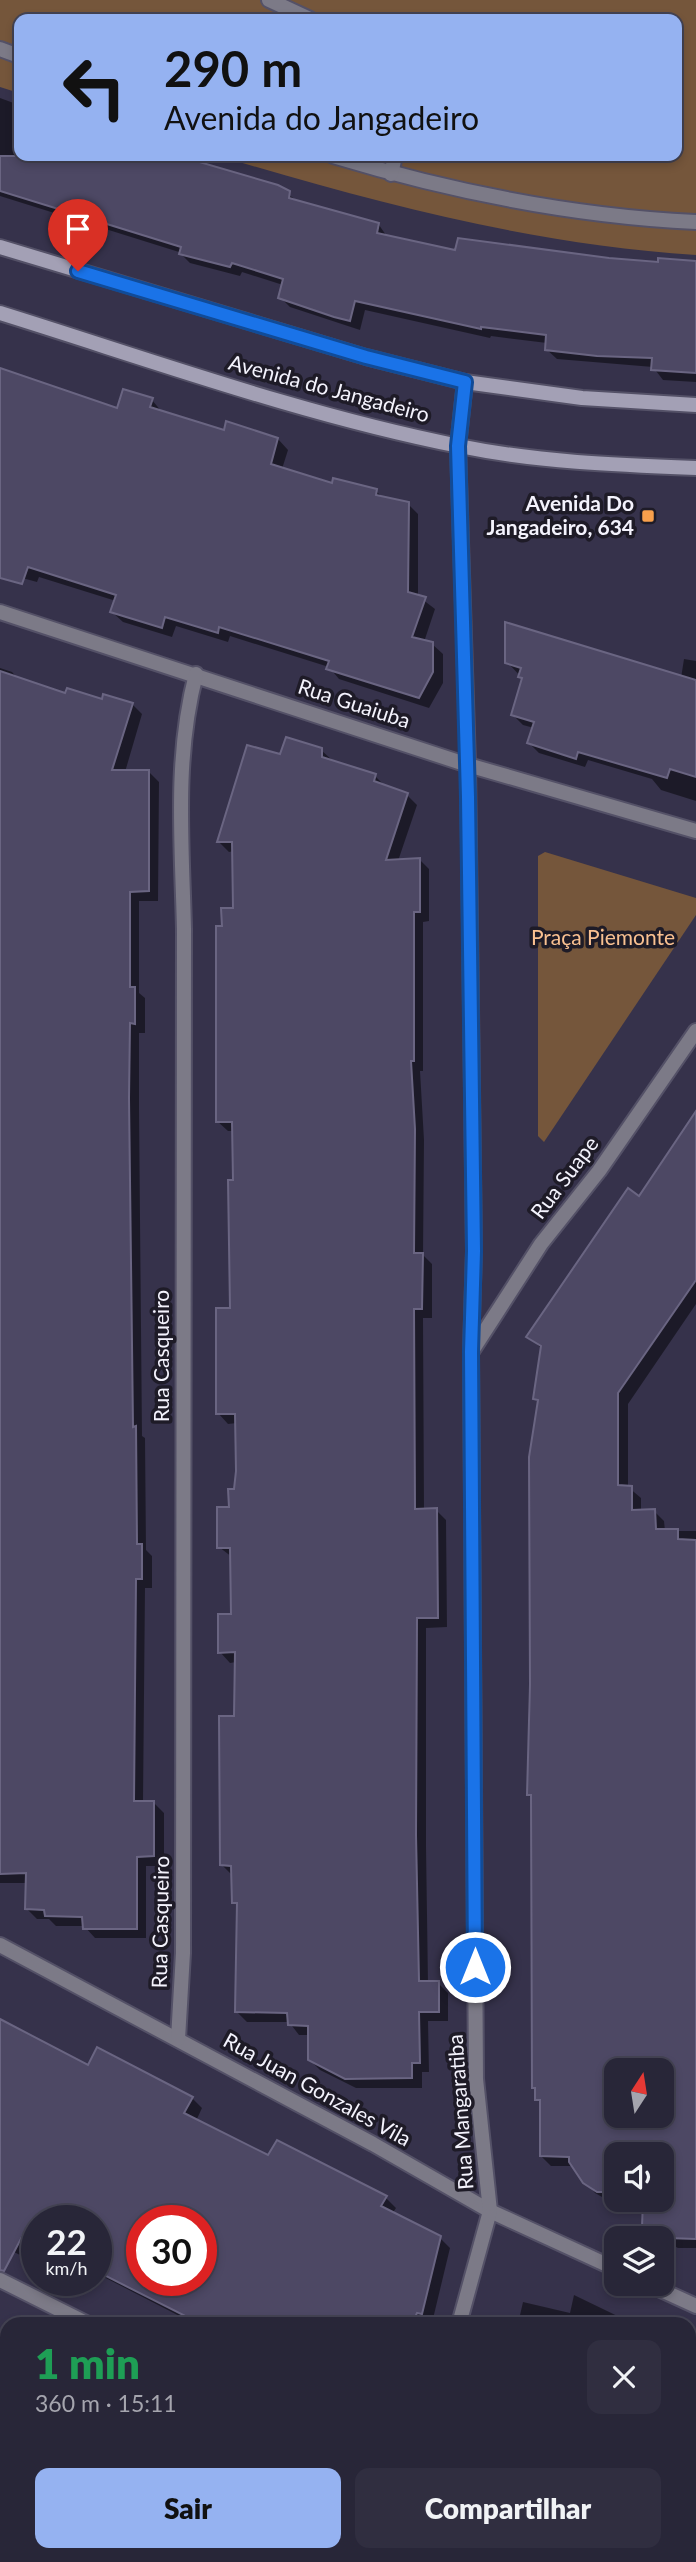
<!DOCTYPE html>
<html lang="pt">
<head>
<meta charset="utf-8">
<style>
	body { margin:0; font-family:Lato,sans-serif; background:#302e40; color:#f1f3f6; height:100vh; display:flex; flex-direction:column; font-size:26px; white-space:nowrap }
	* { box-sizing:border-box; margin:0 }
	p { font-size:23px; color:#a5a5ae }
	.icon { flex:none; width:38px; height:38px; fill:none; stroke:currentColor; stroke-width:2; stroke-linecap:round; stroke-linejoin:round }
	.map { position:relative; flex:1; overflow:hidden }
	.details { position:absolute; left:0px; top:2317px; width:696px; height:245px; display:flex; flex-direction:column; background:#282638; border-radius:21px 21px 0 0; box-shadow:0 4px 10px #0003,0 0 0 2px #444353 }
	.details>* { flex:none }
	.hud { position:absolute; left:14px; top:14px; width:668px; height:147px; border-radius:14px; box-shadow:0 4px 10px #0003,0 0 0 2px #444353; background:#95b2f1; color:#111; overflow:hidden }
	.needle { width:46px; rotate:12deg }
	.controls { position:absolute; left:604px; top:2058px; display:grid; gap:14px }
	.controls a { display:grid; place-items:center; width:70px; height:70px; border-radius:14px; background:#282638; box-shadow:0 4px 10px #0003,0 0 0 2px #444353; font-size:35px }
	.speed { position:absolute; left:21px; top:2205px; display:flex; gap:14px; font-size:35px; font-weight:700; text-align:center }
	.speed>* { display:grid; place-content:center; width:91px; height:91px; border-radius:50%; background:#282638; box-shadow:0 4px 10px #0003,0 0 0 2px #444353; line-height:1 }
	.speed small { font-size:18px; font-weight:400 }
	.speed .limit { border:10px solid #d22; background:#fff; color:#111 }
	.pin { position:absolute; display:grid; place-items:center; width:60px; height:60px; color:#fff; margin:-72px -30px; border-radius:50% 50% 50% 0; rotate:-45deg; box-shadow:0 0 7px #0007 }
	.pin .icon { rotate:45deg }
	.me { position:absolute; width:77px; margin:-38px; rotate:0deg; stroke-linejoin:round; filter:drop-shadow(0 0 5px #0008) }
	.turn { display:flex; align-items:center; gap:24px; height:147px; padding:0 35px; font-size:32px }
	.turn .icon { width:91px; height:91px; stroke-width:2.5 }
	.turn b { display:block; font-size:49px; line-height:60px }
	.round { display:grid; place-items:center; flex:none; width:74px; height:74px; border-radius:14px; background:#302e40 }
	.head { display:flex; align-items:center; justify-content:space-between; height:119px; padding:0 35px }
	h1 { font-size:42px; font-weight:800; line-height:52px; color:#1e9e55 }
	.cta { display:flex; gap:14px; margin-top:auto; padding:14px 35px }
	.cta a { flex:1; height:80px; border-radius:14px; background:#95b2f1; color:#111; font-size:28px; font-weight:800; line-height:80px; text-align:center }
	.cta a+a { background:#302e40; color:#f1f3f6 }
	.map>svg:first-child { display:block }
	.green { fill:#75563b }
	.shadow { fill:#0007; fill-rule:evenodd }
	.building { fill:#4d4864; stroke:#6a6582; stroke-width:2; fill-rule:evenodd }
	.lines { fill:none; stroke-linecap:round; stroke-linejoin:round }
	.lane-casing { stroke:#545167; stroke-width:18 }
	.street-casing { stroke:#545167; stroke-width:18 }
	.secondary-casing { stroke:#545167; stroke-width:18 }
	.lane { stroke:#7c7a87; stroke-width:14 }
	.street { stroke:#7c7a87; stroke-width:14 }
	.secondary { stroke:#a3a0b5; stroke-width:14 }
	.route-casing { stroke:#114b97; stroke-width:18 }
	.route { stroke:#1a73e8; stroke-width:12 }
	.poi-dot { fill:#f9a04c; stroke:#1e1b27; stroke-width:2.5 }
	.labels { text-anchor:middle; stroke-width:7; stroke-linejoin:round; paint-order:stroke }
	.street-label { font-size:21px; fill:#f4f3fd; stroke:#1e1b27 }
	.poi-label { font-size:21px; font-weight:bold; fill:#f4f3fd; stroke:#1e1b27; text-anchor:end }
	.park-label { font-size:21px; fill:#fac191; stroke:#1e1b27 }
</style>
</head>
<body>
<div class="map">
<svg width="696" height="2562" viewBox="0 0 696 2562">
	<rect width="100%" height="100%" fill="#36324b"/>
	<g class="green">
		<path d="M0,0h696v255c-166,-11 -319,-52 -477,-99h458v-137h-658v74l-19,-6z"/>
		<path d="M545,852l151,46v17l-152,227 -6,-6v-280z"/>
	</g>
	<g class="shadow">
		<path d="M0,98l19,7v51h154l105,31 22,16 79,22 9,13 68,14 240,11v119l-33,-2 -10,-13 -96,-8 -11,-10 1,-6 -56,-7 -1,2 -125,-28 -5,20 -70,-23 -10,-10 3,-12 -41,-13 -2,4 -50,-13 -11,-11 -179,-56z"/>
		<path d="M0,370l118,40 34,-10 10,12 63,20 53,7 10,11 -6,19 51,16 43,6 8,8 24,5 10,10v82l17,13 -11,33 8,2 11,10v29l-14,25 -90,-29 -10,-12 -99,-31 -2,6 -52,-16 -4,11 -49,-15 -11,-10 4,-11 -77,-24 -2,5 -37,-10z"/>
		<path d="M684,659l12,2v140l-35,-11 -9,-11 -64,-19 -3,7 -46,-14 -10,-10 5,-15 -11,-3 -10,-10 10,-36 -16,-17 174,16z"/>
		<path d="M0,668l12,4 7,8 47,16 66,8 10,10 -17,58h24l10,10 -1,119h-19v92l6,5v35h-6v76l3,327 3,2 1,112 6,6v32h-7l-2,214h10l11,11v53h-18v72h-51l-11,-12h-28l-7,-7h-12l-10,-10v-26h-27z"/>
		<path d="M321,750l11,10 43,16 10,10 22,9 10,10 -19,56 21,-2 10,10v52l-6,1v149h-3l4,69 -1,115 9,9v54h-9l1,192h12l10,10 1,107 -21,1v218l2,137h10l10,10v28h-20l1,51h-7v16h-66l-36,-18 -10,-10v-25h-11l-10,-13h-42l-10,-10 2,-105 -5,-5 -2,-27 -11,-11 14,-147 1,-55 -6,1 -10,-11 13,-36 -1,-59 -13,-10 17,-56 1,-68 -9,1 -10,-11 14,-103 3,-128 -1,-51h-6l-11,-10 7,-194 11,-17 -1,-59 -5,1 -10,-10 63,-86z"/>
		<path d="M696,1124v180l-68,100v83l13,11v13h13l10,10 1,10h31v717h-18l-24,-12 -10,-10 1,-24 -36,-1 -14,-8 -21,-27h-23l-10,-10 1,-51 -5,-6 -3,-11 -1,-289 -5,-4 3,-338 9,-54 -5,-4 7,-50 -14,-13 100,-146 11,8zM616,2070h46v46h-46zM616,2154h46v46h-46z"/>
		<path d="M0,2021l89,46 103,31 10,10 -6,13 73,37 117,40 10,10 -4,6 48,24 10,10 -18,75 -237,1 -99,-51v-52h-59v23l-2,-1 -9,15 -26,-13zM142,2221h59v59h-59z"/>
		<path d="M574,2295l60,29h-116l5,-22 47,11z"/>
		<path d="M0,2338l7,3v204l-7,-3z"/>
		<path d="M690,2352l6,3v119l-6,27z"/>
		<path d="M10,2555h364l-1,7h-364z"/>
		<path d="M443,2555h233l-1,7h-234z"/>
	</g>
	<g class="building">
		<path d="M0,156h179l99,29 12,6 -1,7 90,25 -2,10 78,17 3,-12 151,20 49,4v-4l38,3v112l-45,-3 1,-12 -55,-2 -52,-6 1,-15 -65,-8v2l-126,-28 -5,20 -16,-4 -56,-19 5,-19 -51,-16 -2,4 -51,-13 2,-7 -181,-56z"/>
		<path d="M0,368l117,40 6,-19 30,9 -3,9 74,23 2,-9 52,17 -7,26 61,19 1,-5 44,11 -1,6 33,7 -1,90 18,5 -14,40 21,5v30l-14,26 -93,-29 3,-8 -110,-34 -1,6 -53,-16 -3,11 -52,-16 6,-17 -88,-28 -6,17 -22,-6z"/>
		<path d="M505,622l191,58v97l-26,-8 -3,9 -89,-26 -2,7 -49,-16 7,-21 -23,-7 11,-37 -4,-1 3,-9 -16,-5z"/>
		<path d="M0,671l65,22 2,-5 35,11 1,-5 30,9 -21,67h37v121l-19,1v95h5v37l-5,-1 -1,75 4,329 3,-1 1,118h5v35h-6l-2,222h20v55l-17,1v72h-54l-1,-12 -37,-1 -1,-6 -19,-1 1,-36 -26,1z"/>
		<path d="M286,737l36,11v9l54,17 -2,7 34,12 -22,67 34,-2v54h-6v149h-3l4,68 -1,124h9l-1,56h-8l1,200 22,-1 1,110h-21l-1,217 3,146h20v31h-20l1,51h-8v15l-67,1 -37,-19v-34l-20,-1 -1,-12 -52,-1 2,-109h-5l-1,-37 -11,-1 -1,-149h15l1,-64 -17,1v-39h13l-1,-66h-13v-41h12l-1,-18h6l2,-18 -1,-57h-19v-106h14l-2,-128h5l-1,-58h-16v-196h6l-1,-18h12l-1,-66h-15l30,-97 33,9z"/>
		<path d="M696,1111v169l-78,113v92l14,1v24l23,-1 1,20h22v10l18,1v699l-29,-1 -25,-11 1,-27h19v-46h-46v38h-19l-14,-9 -14,-21v-5l-29,-1v-56h-5v-12h-3l-1,-293h-4l3,-111 -1,-227 9,-57 -5,-1 8,-53 -15,-9 102,-149 11,8zM616,2070h46v46h-46z"/>
		<path d="M0,2019l88,46 9,-18 96,50 -9,16 84,42 9,-15 110,56 -6,10 60,30 -19,78 -5,-1 -5,11h-211l-105,-53v-50h-59v18l-13,-6 -20,38 -4,-1zM142,2221h59v59h-59z"/>
	</g>
	<g class="lines">
		<g class="lane-casing">
			<g id="lane">
				<path d="M269,0l41,19"/>
				<path d="M0,49l19,7"/>
				<path d="M333,156c119,36 238,60 363,66"/>
				<path d="M391,174l4,-18"/>
			</g>
		</g>
		<g class="street-casing">
			<g id="street">
				<path d="M0,612l468,153 228,66"/>
				<path d="M472,1351l69,-107 58,-73 97,-140"/>
				<path d="M0,1945l373,199 117,67 126,58"/>
				<path d="M178,2039l5,-86 1,-1024c-2,-86 -10,-171 12,-255"/>
				<path d="M0,2280l88,44"/>
				<path d="M648,2284l48,22"/>
				<path d="M459,2324l31,-113 -14,-132 -5,-727 3,-101 -6,-486 -10,-319 7,-64"/>
				<path d="M395,2562l2,-7"/>
			</g>
		</g>
		<g class="secondary-casing">
			<g id="secondary">
				<path d="M0,247l366,110 99,25 117,16 114,7"/>
				<path d="M0,313c151,47 303,102 459,133 78,16 157,19 237,22"/>
			</g>
		</g>
		<use href="#lane" class="lane"/>
		<use href="#street" class="street"/>
		<use href="#secondary" class="secondary"/>
	</g>
	<g class="lines">
		<g class="route-casing">
			<path id="route" d="M78,271l288,86 99,25 -7,64 10,351 6,454 -3,101 4,615"/>
		</g>
		<use href="#route" class="route"/>
	</g>
	<rect class="poi-dot" x="641" y="509" width="14" height="14" rx="3.5"/>
	<g class="labels">
		<g class="street-label">
			<text transform="translate(329 389) rotate(15)" y="7">Avenida do Jangadeiro</text>
			<text transform="translate(354 704) rotate(18)" y="7">Rua Guaiuba</text>
			<text transform="translate(565 1178) rotate(-53)" y="7">Rua Suape</text>
			<text transform="translate(162 1356) rotate(-90)" y="7">Rua Casqueiro</text>
			<text transform="translate(161 1922) rotate(-89)" y="7">Rua Casqueiro</text>
			<text transform="translate(317 2090) rotate(29)" y="7">Rua Juan Gonzales Vila</text>
			<text transform="translate(461 2112) rotate(-94)" y="7">Rua Mangaratiba</text>
		</g>
		<g class="poi-label">
			<text x="634" y="511">Avenida Do<tspan x="634" dy="24">Jangadeiro, 634</tspan></text>
		</g>
		<g class="park-label">
			<text x="603" y="945">Praça Piemonte</text>
		</g>
	</g>
</svg>
<div class="controls">
<a><svg class="needle" viewBox="-14 -14 28 28"><path d="M0-13l5 13h-10z" fill="#e53935"/><path d="M0 13l5-13h-10z" fill="#a5a5ae"/></svg></a>
<a><svg class="icon" aria-label="sound" viewBox="0 0 24 24"><path d="M4 9h4l5-4v14l-5-4H4zM17 9q2 3 0 6"/></svg></a>
<a><svg class="icon" aria-label="layers" viewBox="0 0 24 24"><path d="M12 4l9 5-9 5-9-5zM3 14l9 5 9-5"/></svg></a>
</div>
<div class="speed"><div>22<small>km/h</small></div><div class="limit">30</div></div>
<div class="pin" style="left:78px;top:271px;background:#d93025"><svg class="icon" aria-label="arrive" viewBox="0 0 24 24"><path d="M6 21V4h12l-3 4 3 4H6"/></svg></div>
<svg class="me" style="left:475px;top:1967px" viewBox="-20 -20 40 40"><circle r="17" fill="#1a73e8" stroke="#fff" stroke-width="3"/><path d="M0-11L8 9 0 5-8 9z" fill="#fff"/></svg>
<div class="hud">
<div class="turn"><svg class="icon" aria-label="left" viewBox="0 0 24 24"><path d="M17 20v-9H6M10 6l-5 5 5 5"/></svg><div><b>290 m</b>Avenida do Jangadeiro</div></div>
</div>
<section class="details">
<div class="head"><div><h1>1 min</h1><p>360 m · 15:11</p></div><a class="round"><svg class="icon" aria-label="close" viewBox="0 0 24 24"><path d="M6 6l12 12M18 6L6 18"/></svg></a></div>
<div class="cta"><a>Sair</a><a>Compartilhar</a></div>
</section>
</div>
</body>
</html>
